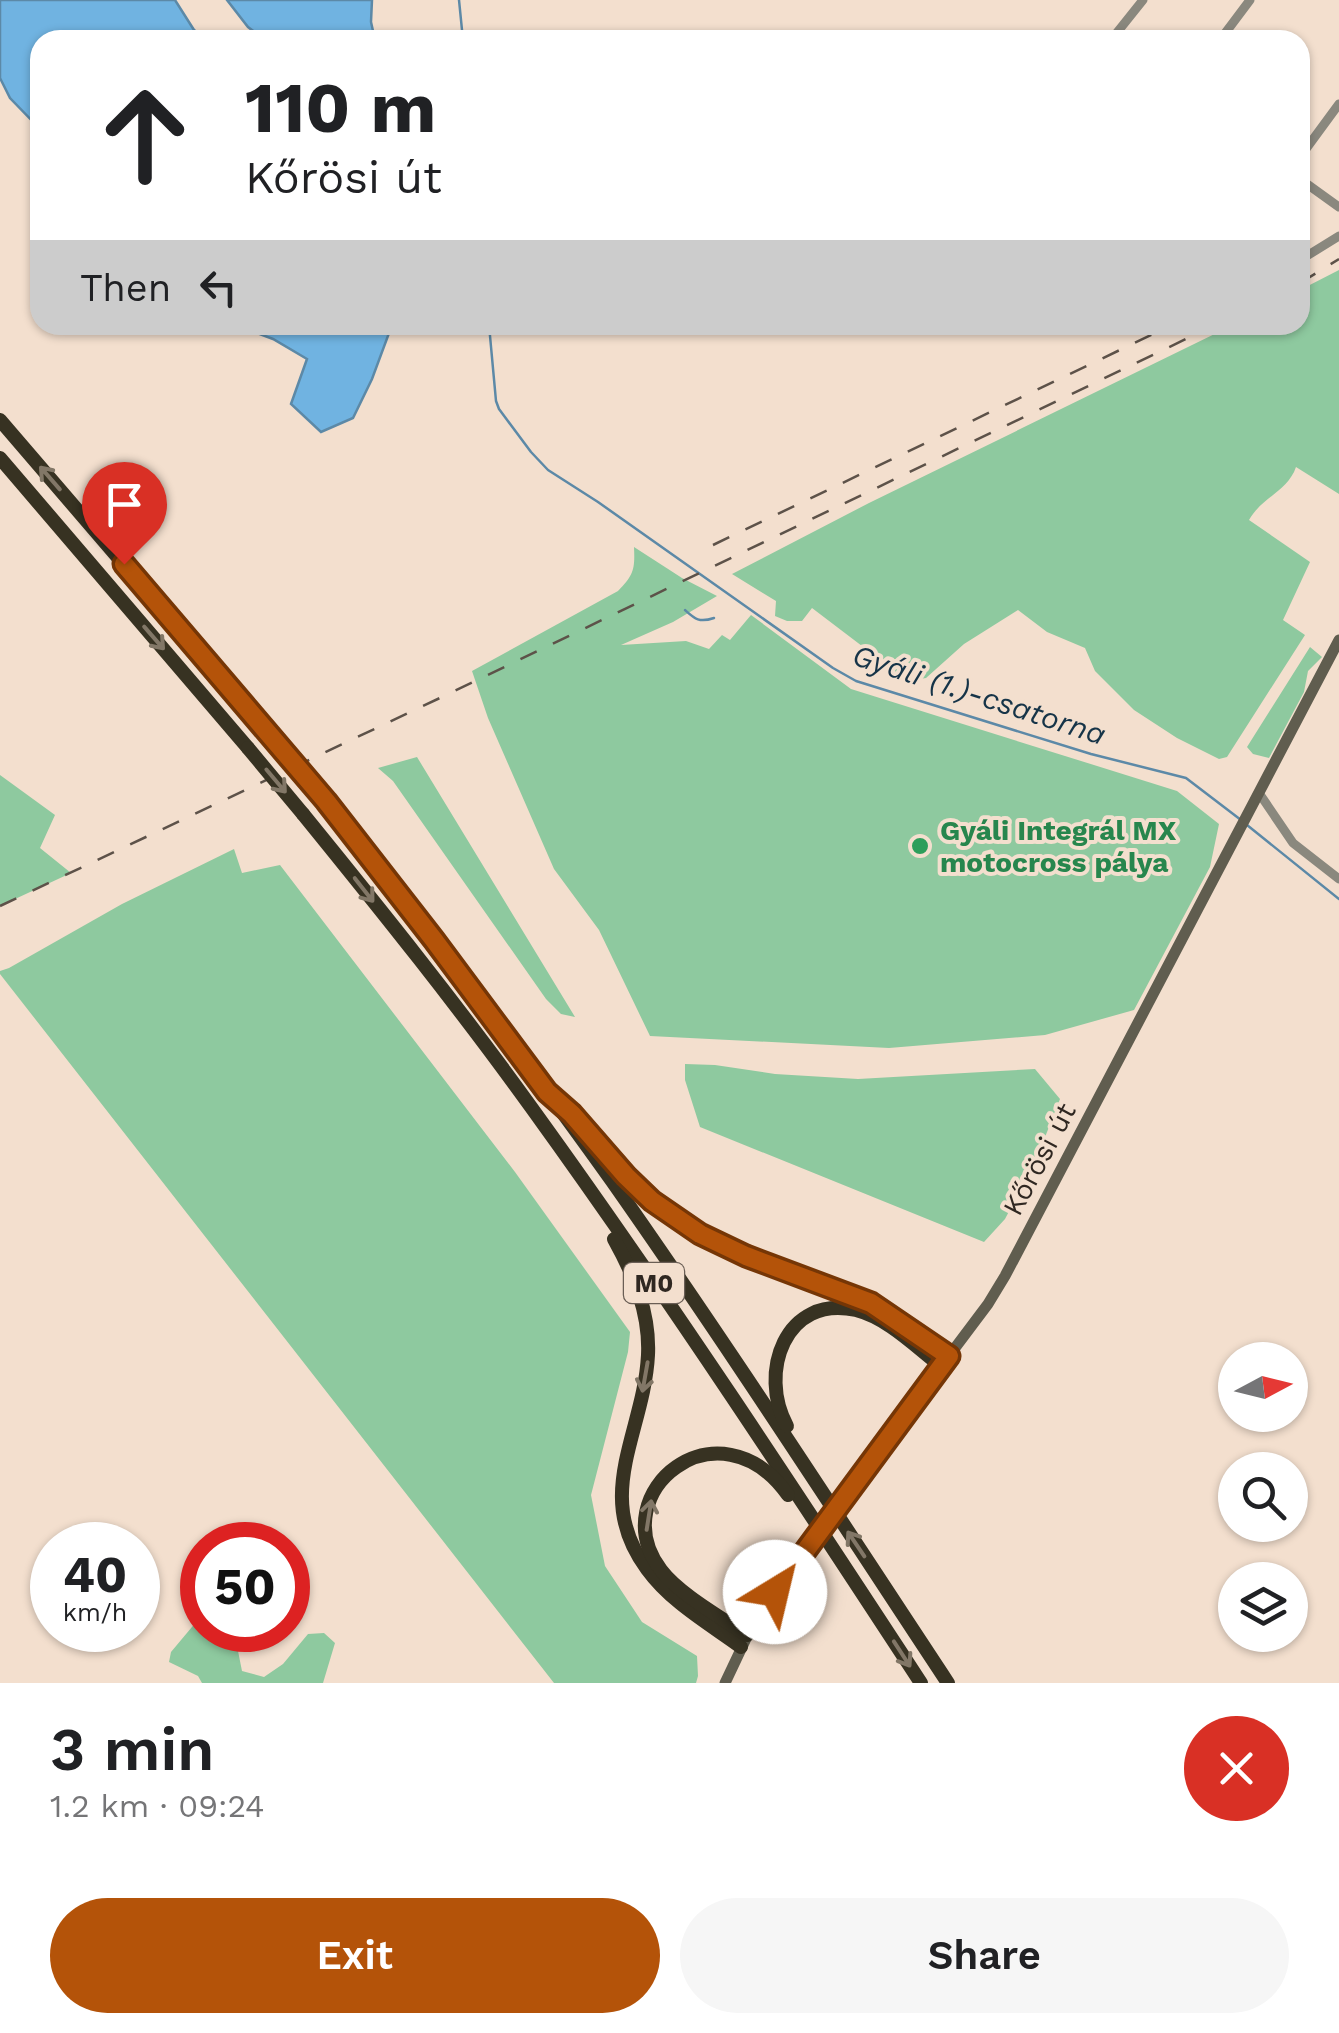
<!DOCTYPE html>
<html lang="en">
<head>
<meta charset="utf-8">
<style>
	body { margin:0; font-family:"Work Sans",sans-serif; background:#f6f6f6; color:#202124; height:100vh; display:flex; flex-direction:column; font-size:38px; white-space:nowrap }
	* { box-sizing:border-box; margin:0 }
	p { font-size:32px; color:#757577 }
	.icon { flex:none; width:55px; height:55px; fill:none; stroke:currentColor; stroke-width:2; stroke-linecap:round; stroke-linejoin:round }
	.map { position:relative; height:1683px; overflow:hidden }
	.sheet { display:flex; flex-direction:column; background:#fff; flex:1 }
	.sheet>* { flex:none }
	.guide { position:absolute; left:30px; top:30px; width:1280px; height:305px; border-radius:30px; box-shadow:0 2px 8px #0004; background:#fff; color:#202124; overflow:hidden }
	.needle { width:65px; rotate:83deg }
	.tools { position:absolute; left:1218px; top:1342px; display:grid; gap:20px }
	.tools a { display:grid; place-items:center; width:90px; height:90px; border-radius:50%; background:#fff; box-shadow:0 2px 8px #0004; font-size:50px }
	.speed { position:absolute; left:30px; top:1522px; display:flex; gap:20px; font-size:50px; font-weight:700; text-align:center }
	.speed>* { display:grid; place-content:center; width:130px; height:130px; border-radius:50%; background:#fff; box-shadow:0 2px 8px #0004; line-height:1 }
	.speed small { font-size:25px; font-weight:400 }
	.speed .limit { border:15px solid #d22; background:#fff; color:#111 }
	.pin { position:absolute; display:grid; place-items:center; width:85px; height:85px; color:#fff; margin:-102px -42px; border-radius:50% 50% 50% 0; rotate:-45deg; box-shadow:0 0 10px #0007 }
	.pin .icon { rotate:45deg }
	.me { position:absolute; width:110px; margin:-55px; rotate:36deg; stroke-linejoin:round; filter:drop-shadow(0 0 8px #0008) }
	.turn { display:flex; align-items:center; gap:35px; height:210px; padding:0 50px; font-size:45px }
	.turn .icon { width:130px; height:130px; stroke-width:2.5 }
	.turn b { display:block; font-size:70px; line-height:85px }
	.then { display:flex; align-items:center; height:95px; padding:0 50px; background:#0003; gap:20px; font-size:38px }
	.round { display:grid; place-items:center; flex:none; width:105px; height:105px; border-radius:52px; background:#f6f6f6 }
	.summary { display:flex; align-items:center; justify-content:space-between; height:170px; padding:0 50px }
	h1 { font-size:60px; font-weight:600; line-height:75px }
	.action { display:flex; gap:20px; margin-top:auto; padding:20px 50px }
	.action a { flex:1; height:115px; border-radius:60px; background:#b45309; color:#fff; font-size:40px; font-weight:600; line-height:115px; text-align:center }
	.action a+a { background:#f6f6f6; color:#202124 }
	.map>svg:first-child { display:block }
	.green { fill:#8ec99f }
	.water { fill:#70b3e1; stroke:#5c89a7; stroke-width:2.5 }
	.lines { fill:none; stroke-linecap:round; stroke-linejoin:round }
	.stream { stroke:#5c89a7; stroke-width:2.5 }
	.minor { stroke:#8a887e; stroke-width:9 }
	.secondary { stroke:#605d4f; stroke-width:11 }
	.trunk { stroke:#373222; stroke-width:14 }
	.rail { stroke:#5d5249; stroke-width:2.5; stroke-dasharray:18 18; stroke-linecap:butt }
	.secondary-bridge { stroke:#605d4f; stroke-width:11 }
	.trunk-bridge { stroke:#373222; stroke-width:14 }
	.oneway { stroke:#827767 }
	.route-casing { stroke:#753606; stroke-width:25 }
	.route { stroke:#b45309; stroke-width:18 }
	.leisure-dot { fill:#2e9e5b; stroke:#f3dfce; stroke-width:4 }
	.labels { text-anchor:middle; stroke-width:8; stroke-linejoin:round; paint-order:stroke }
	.shield { fill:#f3dfce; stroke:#6a5e55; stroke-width:2.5 }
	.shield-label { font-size:25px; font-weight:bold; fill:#2f2721 }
	.leisure-label { font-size:28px; font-weight:bold; fill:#27864d; stroke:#f3dfce; text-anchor:start }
	.street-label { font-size:28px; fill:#2f2721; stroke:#f3dfce }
	.water-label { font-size:30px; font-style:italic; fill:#163448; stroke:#f3dfce }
</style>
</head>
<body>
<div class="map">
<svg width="1339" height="1683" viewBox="0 0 1339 1683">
	<rect width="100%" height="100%" fill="#f3dfce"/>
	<g class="green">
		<path d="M1339,270v224l-43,-27c-8,24 -35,31 -47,53l61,42 -27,58 22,15 -78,122 -8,2 -42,-21 -43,-28 -39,-39 -10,-23 -38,-16 -29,-22 -54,34 -38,34 -18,3 -96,-73 -10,13h-15l-12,-5 1,-15 -44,-27 137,-71 364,-178h67v-35z"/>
		<path d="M634,547l48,31 35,18 -44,26 -52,23 65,-4 23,8 13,-14 8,5 21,-25 100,74 326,102 42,33 -9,43 -76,143 -89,25 -156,13 -239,-12 -51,-106 -45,-61 -66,-151 -16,-47 146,-80c16,-16 17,-22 16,-44z"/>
		<path d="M1310,647l12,10 -14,14 -4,21 -35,66 -16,-4 -6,-7z"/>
		<path d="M417,757l158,260 -14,-3 -15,-15 -153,-218 -15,-13z"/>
		<path d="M0,775l55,40 -15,33 31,25 -71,33z"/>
		<path d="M234,849l8,24 38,-8 235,307 115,160 -2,20 -37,143 14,71 37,56 55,34 1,20 -2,7h-142l-554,-709v-3l9,-3 113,-64z"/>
		<path d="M685,1064l30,1 60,9 83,5 177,-10 25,30 -24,61 -31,59 -21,23 -284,-115 -15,-47z"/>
		<path d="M202,1615v15h69l-15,13 -18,8 4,20 22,6 19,-13 25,-30 16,-1 11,10 -12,40h-121l-4,-7 -29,-14 2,-10z"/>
	</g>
	<g class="water">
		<path d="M0,0h175l19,30 17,10h-171v89l-30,-31 -10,-20z"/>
		<path d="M227,0h145l-1,22 4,18h-110l-17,-13z"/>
		<path d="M245,325h147l-20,54 -19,39 -32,14 -30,-28 16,-45 -34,-20 -19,-7z"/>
	</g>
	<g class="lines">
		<g class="stream">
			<path d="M459,0l4,40"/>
			<path d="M489,325l7,76 3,8 32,43 17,18 50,32 235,166 23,13 235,73 95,24 55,42"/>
			<path d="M685,610c10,9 14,13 29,8"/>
			<path d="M1247,825l92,74"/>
		</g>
		<g class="minor">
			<path d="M1111,40l32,-40"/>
			<path d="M1220,40l30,-40"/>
			<path d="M1300,157l39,-53"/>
			<path d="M1300,179l39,28"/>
			<path d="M1305,257l34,-21"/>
			<path d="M1259,793l34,50 46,36"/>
		</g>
		<g class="secondary">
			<path d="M849,1489l139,-185 17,-28 334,-636"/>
			<path d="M725,1683l27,-57 51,-74"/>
		</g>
		<g class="trunk">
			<path d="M0,420l273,318"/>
			<path d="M0,458l248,290"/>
			<path d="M325,801c98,125 195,251 287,380 116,165 225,334 336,502"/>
			<path d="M303,814c78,96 156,193 228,293 136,188 263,382 390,576"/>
			<path d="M585,1130c46,55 96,101 163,127 39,15 80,24 117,43 30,15 57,37 84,56"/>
			<path d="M614,1239c20,36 36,74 34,116 -4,78 -56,140 -1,214 24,33 61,54 94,78"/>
			<path d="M787,1426c-29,-53 -2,-132 69,-116 32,8 60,37 85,56"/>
			<path d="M747,1635c-25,-17 -68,-41 -86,-65 -59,-78 58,-172 127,-75"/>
		</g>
		<g class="rail">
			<path d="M1300,283l39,-24"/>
			<path d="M713,545l459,-220"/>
			<path d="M0,906l442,-209 773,-372"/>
		</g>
		<path class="secondary-bridge" d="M803,1552l46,-63"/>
		<g class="trunk-bridge">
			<path d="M273,738l52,63"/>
			<path d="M248,748l55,66"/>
		</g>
	</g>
	<defs><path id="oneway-shaft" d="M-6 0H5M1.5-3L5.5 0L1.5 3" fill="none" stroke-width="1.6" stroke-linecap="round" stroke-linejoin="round" transform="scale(2.5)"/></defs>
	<g class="oneway">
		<use href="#oneway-shaft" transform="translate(50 478) rotate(-131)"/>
		<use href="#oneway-shaft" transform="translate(154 638) rotate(49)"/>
		<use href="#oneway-shaft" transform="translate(276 781) rotate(50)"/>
		<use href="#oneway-shaft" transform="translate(364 890) rotate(52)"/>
		<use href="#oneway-shaft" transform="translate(645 1377) rotate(100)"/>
		<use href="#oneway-shaft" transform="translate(649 1515) rotate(-81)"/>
		<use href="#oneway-shaft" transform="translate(856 1544) rotate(-124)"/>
		<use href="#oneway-shaft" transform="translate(902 1654) rotate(57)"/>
	</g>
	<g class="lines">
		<g class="route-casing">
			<path id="route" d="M124,564l202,237 108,139 113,152 25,22 54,62 26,25 48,33 46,22 125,47 78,53 -174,236"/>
		</g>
		<use href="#route" class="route"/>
	</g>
	<circle class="leisure-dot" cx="920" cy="846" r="10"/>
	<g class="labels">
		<rect class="shield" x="624" y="1263" width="60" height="40" rx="8"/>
		<g class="shield-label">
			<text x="654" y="1292">M0</text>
		</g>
		<g class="leisure-label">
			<text x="940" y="840">Gyáli Integrál MX<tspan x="940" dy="32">motocross pálya</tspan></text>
		</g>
		<g class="street-label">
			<text transform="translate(1039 1159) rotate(-62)" y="10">Kőrösi út</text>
		</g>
		<g class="water-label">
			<text transform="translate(979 695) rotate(18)" y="10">Gyáli (1.)-csatorna</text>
		</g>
	</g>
</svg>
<div class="tools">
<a><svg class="needle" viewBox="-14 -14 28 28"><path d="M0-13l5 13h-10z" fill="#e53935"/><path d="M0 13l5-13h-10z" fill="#757577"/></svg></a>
<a><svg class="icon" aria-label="search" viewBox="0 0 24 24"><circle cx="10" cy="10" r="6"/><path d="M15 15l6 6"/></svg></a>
<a><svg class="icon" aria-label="layers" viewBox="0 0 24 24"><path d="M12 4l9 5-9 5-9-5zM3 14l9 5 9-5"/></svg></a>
</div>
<div class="speed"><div>40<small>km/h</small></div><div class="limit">50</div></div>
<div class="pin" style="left:124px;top:564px;background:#d93025"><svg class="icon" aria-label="arrive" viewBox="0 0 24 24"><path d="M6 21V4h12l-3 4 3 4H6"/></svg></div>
<svg class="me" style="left:775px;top:1592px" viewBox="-20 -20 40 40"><circle r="19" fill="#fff"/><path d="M0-13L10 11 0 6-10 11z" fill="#b45309"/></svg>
<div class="guide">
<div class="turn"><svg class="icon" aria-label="ahead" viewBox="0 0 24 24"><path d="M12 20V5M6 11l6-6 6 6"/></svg><div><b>110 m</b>Kőrösi út</div></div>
<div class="then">Then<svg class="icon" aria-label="left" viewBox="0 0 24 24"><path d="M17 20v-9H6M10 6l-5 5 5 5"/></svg></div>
</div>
</div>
<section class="sheet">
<div class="summary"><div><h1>3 min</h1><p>1.2 km · 09:24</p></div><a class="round" style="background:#d93025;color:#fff"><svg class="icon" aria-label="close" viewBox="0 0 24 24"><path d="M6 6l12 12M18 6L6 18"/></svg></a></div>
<div class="action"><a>Exit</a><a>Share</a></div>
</section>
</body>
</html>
